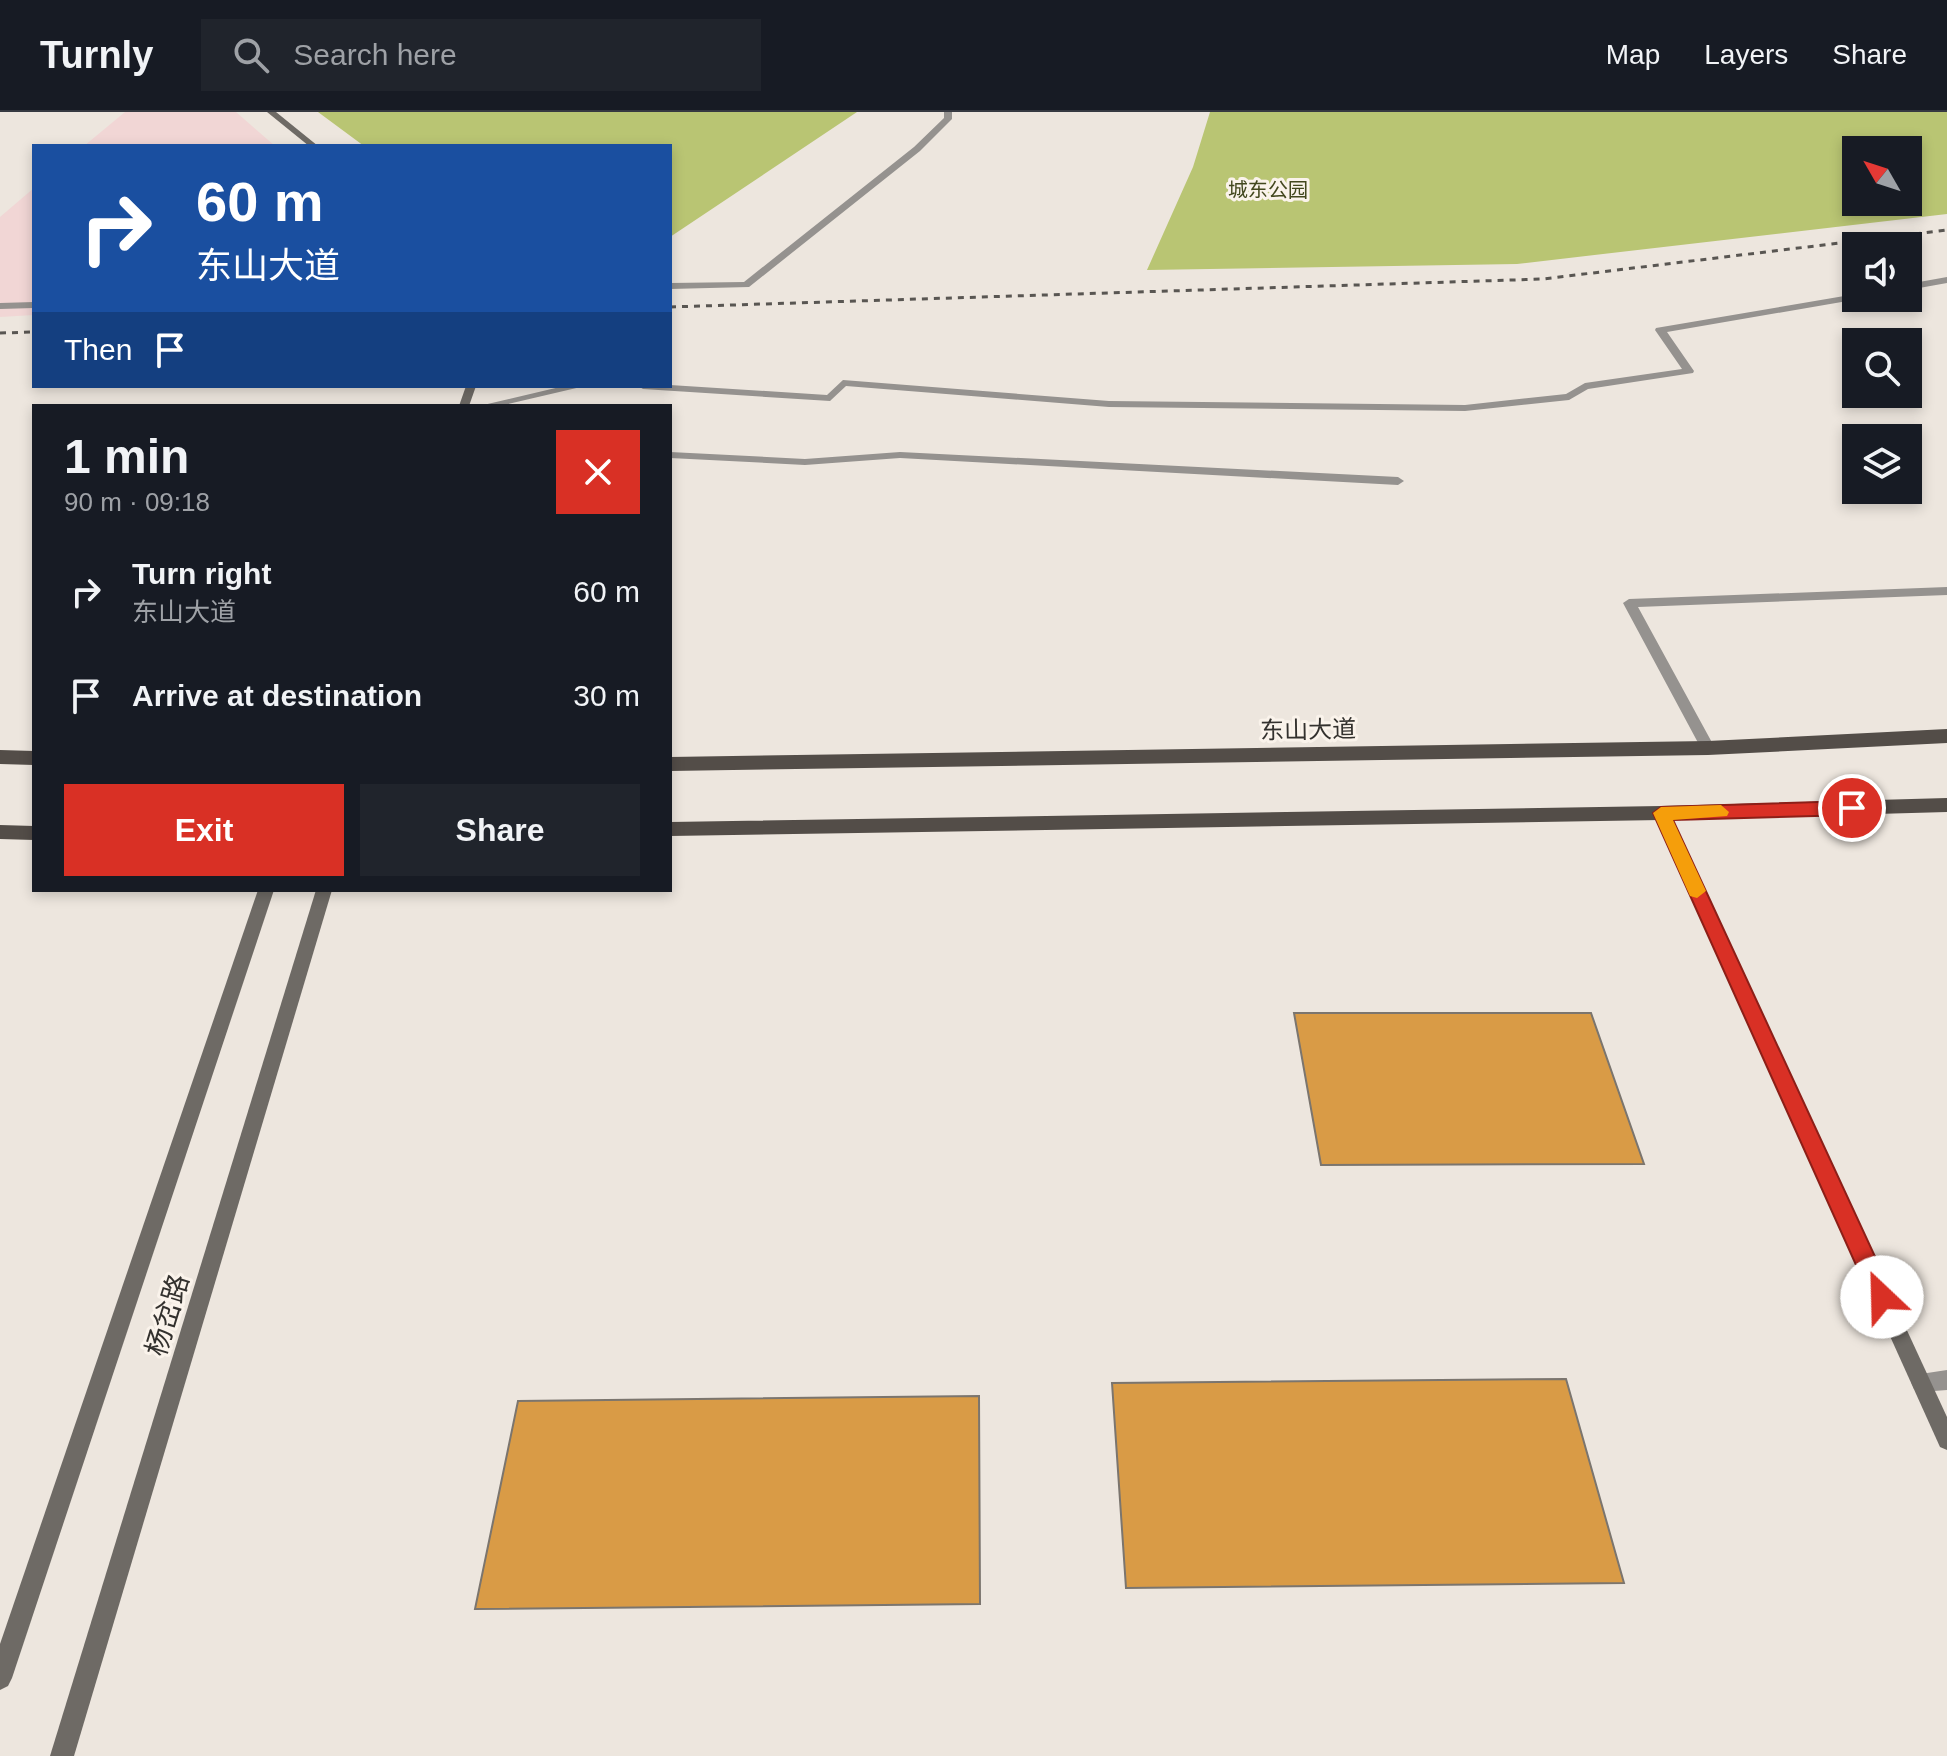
<!DOCTYPE html>
<html lang="en">
<head>
<meta charset="utf-8">
<style>
	body { margin:0; font-family:Arial,"Noto Sans SC",sans-serif; background:#20242c; color:#f1f3f6; height:100vh; display:flex; flex-direction:column; font-size:30px; white-space:nowrap }
	* { box-sizing:border-box; margin:0 }
	p { font-size:26px; color:#9ea1a6 }
	.icon { flex:none; width:44px; height:44px; fill:none; stroke:currentColor; stroke-width:2; stroke-linecap:round; stroke-linejoin:round }
	.map { position:relative; flex:1; overflow:hidden }
	.sheet { position:absolute; left:32px; top:292px; width:640px; height:488px; display:flex; flex-direction:column; background:#171b24; border-radius:0px; box-shadow:0 4px 12px #0003 }
	.sheet>* { flex:none }
	.guide { position:absolute; left:32px; top:32px; width:640px; height:244px; border-radius:0px; box-shadow:0 4px 12px #0003; background:#1a4fa0; color:#fff; overflow:hidden }
	.needle { width:52px; rotate:309deg }
	.fabs { position:absolute; left:1842px; top:24px; display:grid; gap:16px }
	.fabs a { display:grid; place-items:center; width:80px; height:80px; border-radius:0px; background:#171b24; box-shadow:0 4px 12px #0003; font-size:40px }
	.pin { position:absolute; display:grid; place-items:center; width:68px; height:68px; color:#fff; margin:-34px; border:4px solid #fff; border-radius:50%; box-shadow:0 2px 8px #0007 }
	.me { position:absolute; width:88px; margin:-44px; rotate:336deg; stroke-linejoin:round; filter:drop-shadow(0 0 6px #0008) }
	.turn { display:flex; align-items:center; gap:28px; height:168px; padding:0 32px; font-size:36px }
	.turn .icon { width:104px; height:104px; stroke-width:2.5 }
	.turn b { display:block; font-size:56px; line-height:68px }
	.then { display:flex; align-items:center; height:76px; padding:0 32px; background:#0003; gap:16px; font-size:30px }
	.round { display:grid; place-items:center; flex:none; width:84px; height:84px; border-radius:0px; background:#20242c }
	.overview { display:flex; align-items:center; justify-content:space-between; height:136px; padding:0 32px }
	h1 { font-size:48px; font-weight:700; line-height:60px }
	.button { display:flex; gap:16px; margin-top:auto; padding:16px 32px }
	.button a { flex:1; height:92px; border-radius:0px; background:#d93025; color:#fff; font-size:32px; font-weight:700; line-height:92px; text-align:center }
	.button a+a { background:#20242c; color:#f1f3f6 }
	ul { padding:0; list-style:none }
	li { display:flex; align-items:center; gap:24px; height:104px; padding:0 32px }
	li div { flex:1 }
	li b { display:block; font-size:30px }
	li em { font-style:normal }
	header { display:flex; align-items:center; gap:48px; box-sizing:border-box; height:112px; padding:0 40px; background:#171b24; border-bottom:2px solid #363941 }
	header strong { font-size:38px }
	nav { display:flex; gap:44px; margin-inline-start:auto; font-size:28px }
	.search { width:560px; height:72px; background:#20242c; display:flex; align-items:center; gap:20px; box-sizing:border-box; padding:0 28px; border-radius:0px; color:#9ea1a6; font-size:30px }
	.map>svg:first-child { display:block }
	.industrial { fill:#f1d6d5 }
	.green { fill:#b9c573; fill-rule:evenodd }
	.building { fill:#d99b46; stroke:#7b756e; stroke-width:2 }
	.lines { fill:none; stroke-linecap:round; stroke-linejoin:round }
	.lane { fill:#95928f; fill-rule:evenodd }
	.street { fill:#95928f; fill-rule:evenodd }
	.secondary { fill:#6e6a65; fill-rule:evenodd }
	.primary { fill:#534d48; fill-rule:evenodd }
	.rail { stroke:#595652; stroke-width:3; stroke-dasharray:6 6; stroke-linecap:butt }
	.route { fill:#d93025; stroke:#8d1f18; stroke-width:2 }
	.slow { fill:#f59e0b }
	.labels { text-anchor:middle; stroke-width:6; stroke-linejoin:round; paint-order:stroke }
	.far-park-label { font-size:20px; fill:#43481f; stroke:#faf3eb }
	.street-label { font-size:24px; fill:#33312e; stroke:#faf3eb }
	.near-street-label { font-size:28px; fill:#33312e; stroke:#faf3eb }
</style>
</head>
<body>
<header>
<strong>Turnly</strong>
<div class="search"><svg class="icon" aria-label="search" viewBox="0 0 24 24"><circle cx="10" cy="10" r="6"/><path d="M15 15l6 6"/></svg>Search here</div>
<nav><a>Map</a><a>Layers</a><a>Share</a></nav>
</header>
<div class="map">
<svg width="1947" height="1644" viewBox="0 0 1947 1644">
	<rect width="100%" height="100%" fill="#ede6de"/>
	<g class="industrial">
		<path d="M125,0h111l39,34h-191z"/>
		<path d="M34,76v127l-34,2v-100z"/>
	</g>
	<g class="green">
		<path d="M318,0h539l-187,125v-91h-306z"/>
		<path d="M1210,0h737v102l-430,50 -370,6 46,-103zM1856,38h52v52h-52z"/>
	</g>
	<g class="building">
		<path d="M1294,901h297l53,151 -323,1z"/>
		<path d="M1566,1267l58,204 -498,5 -14,-205z"/>
		<path d="M979,1284l1,208 -505,5 43,-208z"/>
	</g>
	<g class="lines">
		<g class="lane">
			<path d="M944,0h8v7l-32,32 -171,136 -79,2v-6l74,-1 170,-135 30,-29z"/>
			<path d="M34,190v6l-34,1v-6z"/>
			<path d="M670,340l135,7 95,-7 498,25 6,4 -6,4 -498,-27 -95,7 -135,-7z"/>
			<path d="M1947,475v8l-309,12 77,141 -7,5 -5,-1 -80,-149 6,-4z"/>
			<path d="M1947,1258v20l-26,2 -7,-3 -3,-7 3,-7z"/>
		</g>
		<g class="street">
			<path d="M1947,165v6l-39,7v-6z"/>
			<path d="M1856,182v4l3,1 -192,33 27,39 -1,2 -105,16 -19,11 -104,11 -356,-4 -263,-21 -16,15 -187,-12 -5,-3 32,-1 157,10 16,-15 266,21 356,4 101,-11 19,-11 97,-14 -27,-39 1,-2z"/>
			<path d="M564,274h21l-85,20h-21z"/>
		</g>
		<g class="secondary">
			<path d="M267,0h9l42,34h-9z"/>
			<path d="M466,274h10l-7,20h-10z"/>
			<path d="M1661,695l7,6 279,604v33l-7,-3 -286,-634z"/>
			<path d="M258,778h16l-262,788 -4,8 -8,4v-46z"/>
			<path d="M316,778h16l-258,866h-24z"/>
		</g>
		<g class="primary">
			<path d="M1947,617v14l-239,12 -1038,16v-14l1038,-16z"/>
			<path d="M0,638l34,1v14l-34,-1z"/>
			<path d="M1947,686v14l-286,8 -991,16v-14l991,-16z"/>
			<path d="M0,713l34,1v14l-34,-1z"/>
		</g>
		<g class="rail">
			<path d="M670,195l873,-28 404,-49"/>
			<path d="M0,221l34,-1"/>
		</g>
	</g>
	<path class="route" d="M1852,689l8,7 -8,7 -179,5 217,469 3,8 -3,8 -8,3 -8,-3 -221,-492 8,-6z"/>
	<path class="slow" d="M1721,693l8,7 -2,4 -54,4 33,71 -9,7 -7,-2 -37,-83 8,-6z"/>
	<g class="labels">
		<g class="far-park-label">
			<text x="1268" y="85">城东公园</text>
		</g>
		<g class="street-label">
			<text transform="translate(1308 618) rotate(-1)" y="8">东山大道</text>
		</g>
		<g class="near-street-label">
			<text transform="translate(167 1203) rotate(-73)" y="10">杨岔路</text>
		</g>
	</g>
</svg>
<div class="fabs">
<a><svg class="needle" viewBox="-14 -14 28 28"><path d="M0-13l5 13h-10z" fill="#e53935"/><path d="M0 13l5-13h-10z" fill="#9ea1a6"/></svg></a>
<a><svg class="icon" aria-label="sound" viewBox="0 0 24 24"><path d="M4 9h4l5-4v14l-5-4H4zM17 9q2 3 0 6"/></svg></a>
<a><svg class="icon" aria-label="search" viewBox="0 0 24 24"><circle cx="10" cy="10" r="6"/><path d="M15 15l6 6"/></svg></a>
<a><svg class="icon" aria-label="layers" viewBox="0 0 24 24"><path d="M12 4l9 5-9 5-9-5zM3 14l9 5 9-5"/></svg></a>
</div>
<div class="pin" style="left:1852px;top:696px;background:#d93025"><svg class="icon" aria-label="arrive" viewBox="0 0 24 24"><path d="M6 21V4h12l-3 4 3 4H6"/></svg></div>
<svg class="me" style="left:1882px;top:1185px" viewBox="-20 -20 40 40"><circle r="19" fill="#fff"/><path d="M0-13L10 11 0 6-10 11z" fill="#d93025"/></svg>
<div class="guide">
<div class="turn"><svg class="icon" aria-label="right" viewBox="0 0 24 24"><path d="M7 20v-9h11M14 6l5 5-5 5"/></svg><div><b>60 m</b>东山大道</div></div>
<div class="then">Then<svg class="icon" aria-label="arrive" viewBox="0 0 24 24"><path d="M6 21V4h12l-3 4 3 4H6"/></svg></div>
</div>
<section class="sheet">
<div class="overview"><div><h1>1 min</h1><p>90 m · 09:18</p></div><a class="round" style="background:#d93025;color:#fff"><svg class="icon" aria-label="close" viewBox="0 0 24 24"><path d="M6 6l12 12M18 6L6 18"/></svg></a></div>
<ul>
<li><svg class="icon" aria-label="right" viewBox="0 0 24 24"><path d="M7 20v-9h11M14 6l5 5-5 5"/></svg><div><b>Turn right</b><p>东山大道</p></div><em>60 m</em></li>
<li><svg class="icon" aria-label="arrive" viewBox="0 0 24 24"><path d="M6 21V4h12l-3 4 3 4H6"/></svg><div><b>Arrive at destination</b></div><em>30 m</em></li>
</ul>
<div class="button"><a>Exit</a><a>Share</a></div>
</section>
</div>
</body>
</html>
